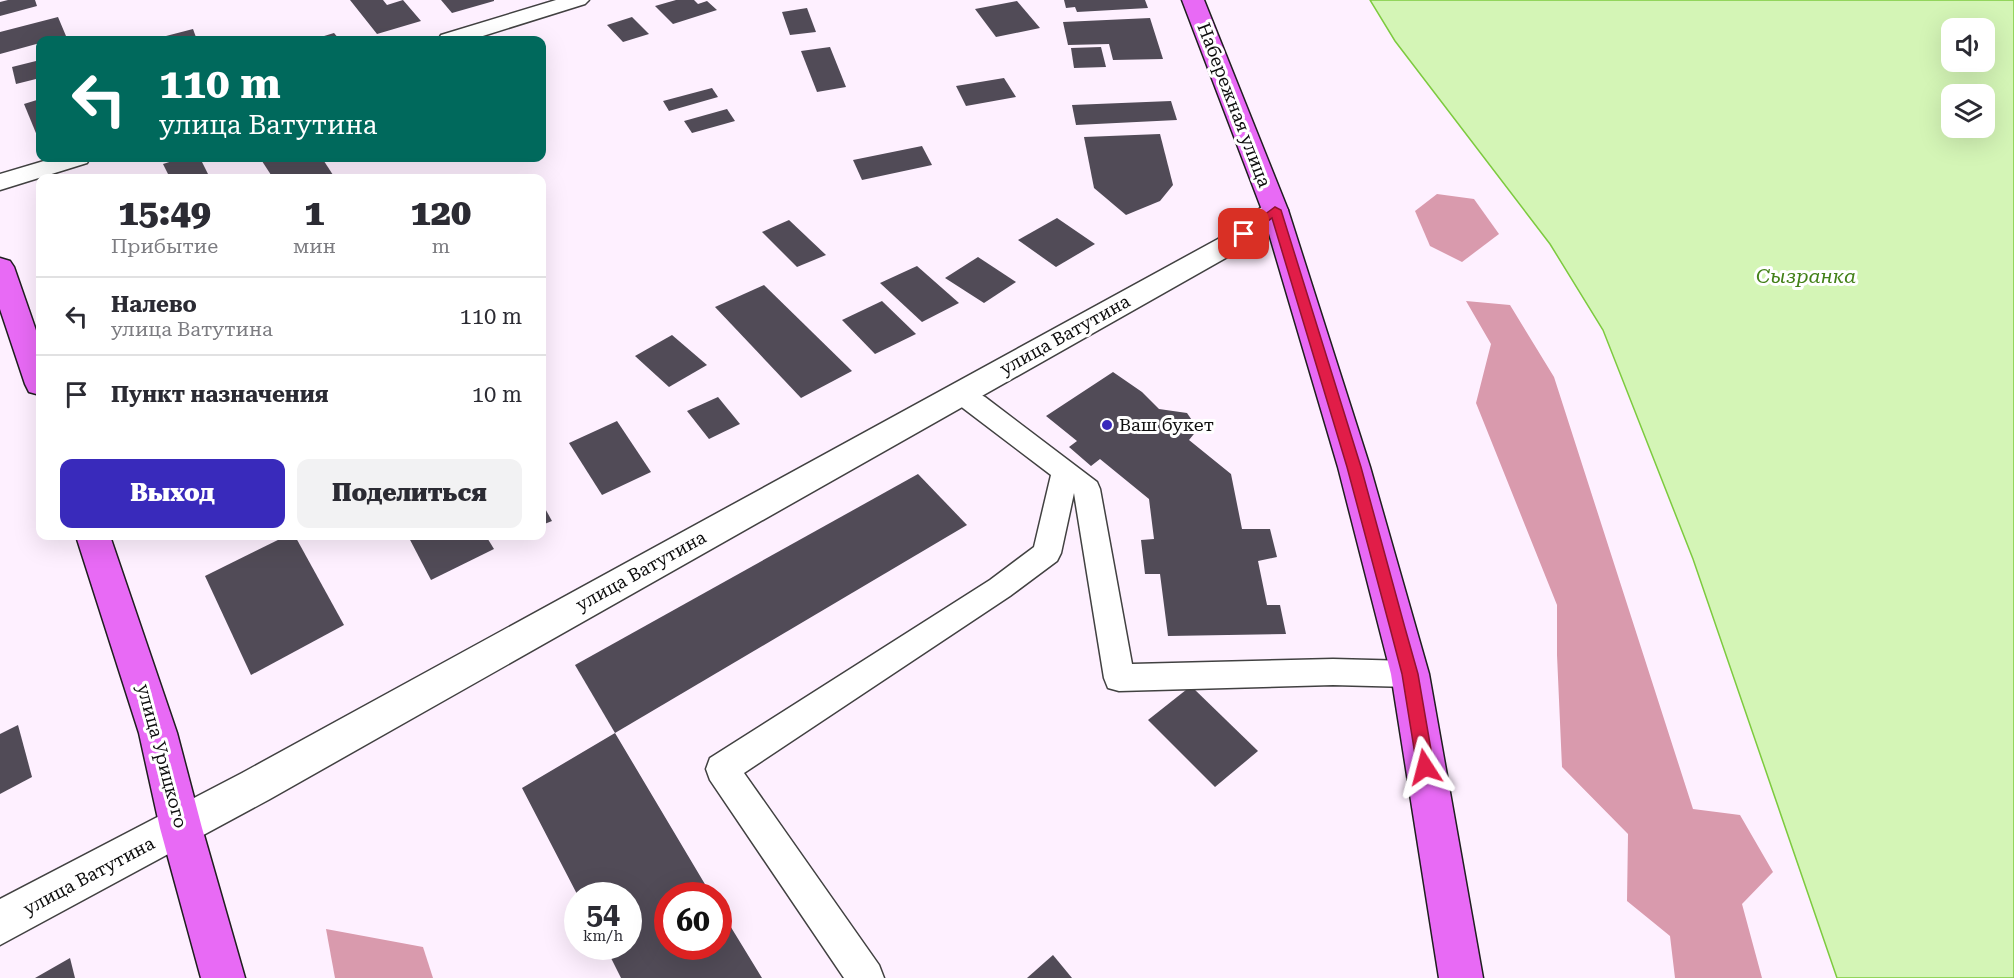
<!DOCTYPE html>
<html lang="ru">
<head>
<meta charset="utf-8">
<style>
	body { margin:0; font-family:"Roboto Serif",serif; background:#f2f2f3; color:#2b2b33; height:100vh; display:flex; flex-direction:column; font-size:22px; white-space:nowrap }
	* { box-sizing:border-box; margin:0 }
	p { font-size:20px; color:#7c7c81 }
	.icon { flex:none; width:33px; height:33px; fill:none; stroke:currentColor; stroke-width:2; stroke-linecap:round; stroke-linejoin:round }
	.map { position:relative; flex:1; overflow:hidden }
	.sheet { position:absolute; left:36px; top:174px; width:510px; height:366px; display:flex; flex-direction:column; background:#fff; border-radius:12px; box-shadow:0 6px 24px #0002 }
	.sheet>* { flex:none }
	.guide { position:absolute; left:36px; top:36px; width:510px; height:126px; border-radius:12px; box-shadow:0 6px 24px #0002; background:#00695c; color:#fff; overflow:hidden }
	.tools { position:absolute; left:1941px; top:18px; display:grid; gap:12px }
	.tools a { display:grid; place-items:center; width:54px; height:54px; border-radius:12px; background:#fff; box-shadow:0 6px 24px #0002; font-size:30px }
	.speed { position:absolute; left:564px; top:882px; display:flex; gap:12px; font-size:30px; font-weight:700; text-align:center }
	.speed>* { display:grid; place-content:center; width:78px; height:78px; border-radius:50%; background:#fff; box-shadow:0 6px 24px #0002; line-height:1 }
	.speed small { font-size:15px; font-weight:400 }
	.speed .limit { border:9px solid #d22; background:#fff; color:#111 }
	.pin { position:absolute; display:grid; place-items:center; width:51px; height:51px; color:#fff; margin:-26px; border-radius:12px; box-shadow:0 3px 9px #0006 }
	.me { position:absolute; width:66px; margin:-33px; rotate:351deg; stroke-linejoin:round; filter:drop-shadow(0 0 4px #0008) }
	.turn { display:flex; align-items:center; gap:21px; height:126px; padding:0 24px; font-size:27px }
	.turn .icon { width:78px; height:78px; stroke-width:2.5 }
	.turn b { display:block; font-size:42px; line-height:51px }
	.eta { display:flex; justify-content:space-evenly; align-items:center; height:102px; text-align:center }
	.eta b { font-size:36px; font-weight:800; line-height:42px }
	.primary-button { display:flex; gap:12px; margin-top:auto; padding:12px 24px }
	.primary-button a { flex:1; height:69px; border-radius:12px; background:#392abb; color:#fff; font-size:24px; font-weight:800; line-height:69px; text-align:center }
	.primary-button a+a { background:#f2f2f3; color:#2b2b33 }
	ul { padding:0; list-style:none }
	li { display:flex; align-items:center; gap:18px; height:78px; padding:0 24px; border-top:2px solid #e1e1e2 }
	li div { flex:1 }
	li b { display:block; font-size:22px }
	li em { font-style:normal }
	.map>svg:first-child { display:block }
	.forest { fill:#d99aad }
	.water { fill:#d4f5b6; stroke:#7dca3f; stroke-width:1.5; fill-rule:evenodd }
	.building { fill:#514b57 }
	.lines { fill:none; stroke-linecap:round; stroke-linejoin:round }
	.lane-casing { stroke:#414141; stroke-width:3 }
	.street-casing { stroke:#414141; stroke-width:3 }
	.primary-casing { stroke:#1f1f1f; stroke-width:3 }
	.lane { fill:#fff; fill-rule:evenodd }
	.street { fill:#fff; fill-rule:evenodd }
	.primary { fill:#e86af5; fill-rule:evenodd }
	.route { fill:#e11d48; stroke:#92132f; stroke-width:1.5 }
	.poi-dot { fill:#392abb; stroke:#fff; stroke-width:2 }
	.labels { text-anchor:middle; stroke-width:6; stroke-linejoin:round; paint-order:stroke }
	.street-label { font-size:18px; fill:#0e0e0e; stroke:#fff }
	.poi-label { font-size:18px; fill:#0e0e0e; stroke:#fff; text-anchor:start }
	.water-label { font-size:20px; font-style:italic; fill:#438118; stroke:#fff }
</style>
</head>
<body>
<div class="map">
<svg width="2014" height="978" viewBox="0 0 2014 978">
	<rect width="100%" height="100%" fill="#fef0ff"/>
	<g class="forest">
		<path d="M1437,194l37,5 25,35 -37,28 -32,-16 -15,-35z"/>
		<path d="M1466,301l44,4 44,72 139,432 47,6 33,57 -31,32 20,74h-87l-5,-42 -43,-35 1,-67 -66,-67 -5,-112v-50l-81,-202 15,-59z"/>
		<path d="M326,929l97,18 10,31h-98z"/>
	</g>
	<path class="water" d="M1370,0h644v978h-177l-144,-419 -90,-229 -53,-86 -155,-203zM1952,28h32v34h-32zM1952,94h32v34h-32z"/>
	<g class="building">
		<path d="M8,0h27l2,6 -37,10v-14z"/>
		<path d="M350,0h33l4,5 16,-5 18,21 -44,13z"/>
		<path d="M441,0h53v1l-42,12z"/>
		<path d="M676,0h18l4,4 9,-3 10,9 -44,14 -18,-18z"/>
		<path d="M1064,0h81l3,8 -71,4 -2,-5 -9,1z"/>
		<path d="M1017,1l23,27 -44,9 -21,-28z"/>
		<path d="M807,8l9,24 -26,3 -8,-23z"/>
		<path d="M58,17l8,19 -26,4v3l-40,11v-22z"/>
		<path d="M632,17l17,17 -26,8 -16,-17z"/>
		<path d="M1150,18l13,41 -50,1 -4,-16 -41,1 -5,-23z"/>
		<path d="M193,29l4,11h-29l-2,-4z"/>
		<path d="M334,33l6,7h-29z"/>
		<path d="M830,47l16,40 -29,5 -16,-41z"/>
		<path d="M1101,47l5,20 -32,1 -3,-20z"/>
		<path d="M40,60v18l-24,6 -4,-17z"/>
		<path d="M1004,78l12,19 -50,9 -10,-20z"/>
		<path d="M712,88l6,9 -49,14 -6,-10z"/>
		<path d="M40,99v39h-2l-14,-34z"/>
		<path d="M1171,101l6,19 -101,5 -4,-20z"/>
		<path d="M727,109l8,12 -43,12 -8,-12z"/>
		<path d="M1160,134l13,51 -13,16 -34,14 -32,-27 -10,-51z"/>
		<path d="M922,146l10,19 -70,15 -9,-20z"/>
		<path d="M182,158h18l10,20h-40l-7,-14z"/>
		<path d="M260,158h62l11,17 -9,3h-51z"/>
		<path d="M1057,218l38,26 -39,23 -38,-27z"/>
		<path d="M789,220l37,35 -29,12 -35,-35z"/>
		<path d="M978,257l38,25 -32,21 -39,-25z"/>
		<path d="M917,266l42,37 -37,19 -42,-39z"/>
		<path d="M764,285l88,86 -51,27 -86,-91z"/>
		<path d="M882,301l34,33 -41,20 -33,-34z"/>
		<path d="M672,335l35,30 -38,22 -34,-31z"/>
		<path d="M1113,372l29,20 17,17 28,4 11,16 -9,11 42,34 11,55h28l7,28 -19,4 9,44h13l6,29 -118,2 -8,-62h-15l-4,-34 13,-1 -5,-40 -49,-40 -9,7 -22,-19 8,-6 -31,-25z"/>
		<path d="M718,397l22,27 -31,15 -22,-28z"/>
		<path d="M617,421l34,51 -49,23 -33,-52z"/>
		<path d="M918,474l49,51 -352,208 -40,-68z"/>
		<path d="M542,503l10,18 -10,4z"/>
		<path d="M286,536h9l49,89 -93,50 -46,-99z"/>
		<path d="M408,536h78l8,13 -63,31z"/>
		<path d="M1191,686l67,65 -43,36 -67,-67z"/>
		<path d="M18,725l14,52 -32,17v-60z"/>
		<path d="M615,733l97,163h-44v50h50v-40l44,72h-141l-16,-32h23v-50h-50l-56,-108z"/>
		<path d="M1053,955l19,23h-45z"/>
		<path d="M70,958l5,20h-40z"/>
	</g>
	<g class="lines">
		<g class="lane-casing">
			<path id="lane" d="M960,384l25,13 112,85 3,7 32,175 201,-5 77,2 11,4 4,9 -4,9 -11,4 -77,-2 -214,6 -11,-3 -4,-10 -30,-185 -13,60 -4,8 -47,35 -266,177 135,192 5,13h-40l-134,-198 -4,-11 4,-11 280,-178 44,-33 17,-72 -100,-76 -4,-6 4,-6z"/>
		</g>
		<g class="street-casing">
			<g id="street">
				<path d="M556,0h33l-4,4 -115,36h-32l3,-5z"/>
				<path d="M54,158h36l-3,5 -87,27v-16z"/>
				<path d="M1275,202l9,2 4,6 -4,6 -46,35 -968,548 -270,146v-46l242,-126 976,-534 48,-35z"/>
			</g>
		</g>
		<g class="primary-casing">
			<g id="primary">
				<path d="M1182,0h22l84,210 82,257 59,207 54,304h-44l-48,-304 -53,-207 -76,-257z"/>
				<path d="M0,258l10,3 4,6 26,75v53l-11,-3 -4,-8 -25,-75z"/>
				<path d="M76,536h34l67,197 25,95 43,150h-44l-41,-150 -21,-95z"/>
			</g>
		</g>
		<use href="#lane" class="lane"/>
		<use href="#street" class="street"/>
		<use href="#primary" class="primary"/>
	</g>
	<path class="route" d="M1275,207l6,3 80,257 44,161 13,46 16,93 -3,6 -6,2 -5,-2 -3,-6 -15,-93 -12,-46 -43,-161 -75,-249 -24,18h-8l-2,-2z"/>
	<circle class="poi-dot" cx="1107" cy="425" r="6"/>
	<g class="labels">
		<g class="street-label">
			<text transform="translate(1234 105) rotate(69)" y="6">Набережная улица</text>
			<text transform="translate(1065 335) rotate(-29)" y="6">улица Ватутина</text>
			<text transform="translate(641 571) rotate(-29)" y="6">улица Ватутина</text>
			<text transform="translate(162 756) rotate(75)" y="6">улица Урицкого</text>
			<text transform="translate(89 876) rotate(-28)" y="6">улица Ватутина</text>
		</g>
		<g class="poi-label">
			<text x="1119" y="431">Ваш букет</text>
		</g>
		<g class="water-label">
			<text x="1806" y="283">Сызранка</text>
		</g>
	</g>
</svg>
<div class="tools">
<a><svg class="icon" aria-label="sound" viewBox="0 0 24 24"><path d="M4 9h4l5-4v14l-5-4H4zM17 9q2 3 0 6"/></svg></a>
<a><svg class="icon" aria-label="layers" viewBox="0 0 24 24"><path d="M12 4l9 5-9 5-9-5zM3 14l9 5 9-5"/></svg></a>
</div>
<div class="speed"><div>54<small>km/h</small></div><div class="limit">60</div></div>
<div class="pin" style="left:1244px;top:234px;background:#d93025"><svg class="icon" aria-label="arrive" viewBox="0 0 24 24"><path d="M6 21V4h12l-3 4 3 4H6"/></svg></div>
<svg class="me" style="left:1425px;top:767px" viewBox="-20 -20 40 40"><path d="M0-17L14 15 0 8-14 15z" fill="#e11d48" stroke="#fff" stroke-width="4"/></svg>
<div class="guide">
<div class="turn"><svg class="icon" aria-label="left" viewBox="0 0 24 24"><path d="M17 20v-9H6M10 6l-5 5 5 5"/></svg><div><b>110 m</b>улица Ватутина</div></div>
</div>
<section class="sheet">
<div class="eta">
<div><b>15:49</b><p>Прибытие</p></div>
<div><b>1</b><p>мин</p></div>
<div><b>120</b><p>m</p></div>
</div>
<ul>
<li><svg class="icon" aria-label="left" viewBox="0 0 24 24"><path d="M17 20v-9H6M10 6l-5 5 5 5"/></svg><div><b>Налево</b><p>улица Ватутина</p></div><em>110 m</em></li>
<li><svg class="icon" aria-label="arrive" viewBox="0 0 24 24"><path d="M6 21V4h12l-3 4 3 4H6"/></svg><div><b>Пункт назначения</b></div><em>10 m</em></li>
</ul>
<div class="primary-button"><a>Выход</a><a>Поделиться</a></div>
</section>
</div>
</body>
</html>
